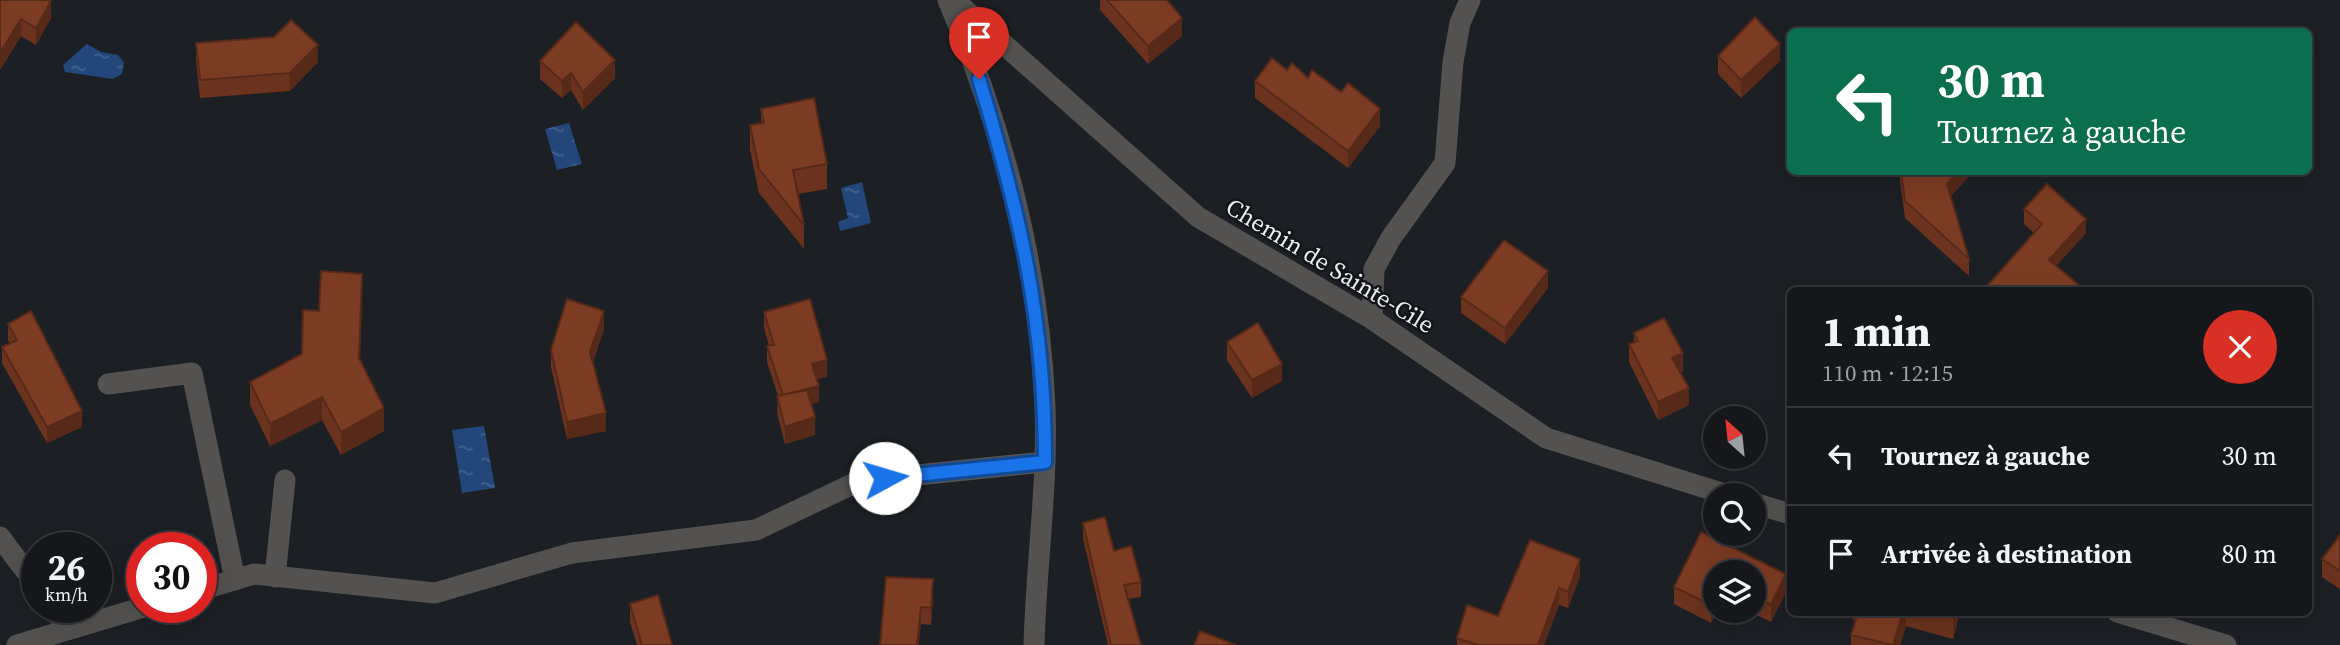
<!DOCTYPE html>
<html lang="fr">
<head>
<meta charset="utf-8">
<style>
	body { margin:0; font-family:"Source Serif 4",serif; background:#1e2024; color:#f1f3f6; height:100vh; display:flex; flex-direction:column; font-size:26px; white-space:nowrap }
	* { box-sizing:border-box; margin:0 }
	p { font-size:23px; color:#9d9fa3 }
	.icon { flex:none; width:38px; height:38px; fill:none; stroke:currentColor; stroke-width:2; stroke-linecap:round; stroke-linejoin:round }
	.map { position:relative; flex:1; overflow:hidden }
	.sheet { position:absolute; left:1787px; top:287px; width:525px; height:329px; display:flex; flex-direction:column; background:#15171b; border-radius:10px; box-shadow:0 7px 28px #0002,0 0 0 2px #34363a }
	.sheet>* { flex:none }
	.guide { position:absolute; left:1787px; top:28px; width:525px; height:147px; border-radius:10px; box-shadow:0 7px 28px #0002,0 0 0 2px #34363a; background:#0b6e4f; color:#fff; overflow:hidden }
	.needle { width:46px; rotate:333deg }
	.buttons { position:absolute; left:1703px; top:406px; display:grid; gap:14px }
	.buttons a { display:grid; place-items:center; width:63px; height:63px; border-radius:50%; background:#15171b; box-shadow:0 7px 28px #0002,0 0 0 2px #34363a; font-size:35px }
	.speed { position:absolute; left:21px; top:532px; display:flex; gap:14px; font-size:35px; font-weight:700; text-align:center }
	.speed>* { display:grid; place-content:center; width:91px; height:91px; border-radius:50%; background:#15171b; box-shadow:0 7px 28px #0002,0 0 0 2px #34363a; line-height:1 }
	.speed small { font-size:18px; font-weight:400 }
	.speed .limit { border:10px solid #d22; background:#fff; color:#111 }
	.pin { position:absolute; display:grid; place-items:center; width:60px; height:60px; color:#fff; margin:-72px -30px; border-radius:50% 50% 50% 0; rotate:-45deg; box-shadow:0 0 7px #0007 }
	.pin .icon { rotate:45deg }
	.me { position:absolute; width:77px; margin:-38px; rotate:84deg; stroke-linejoin:round; filter:drop-shadow(0 0 5px #0008) }
	.turn { display:flex; align-items:center; gap:24px; height:147px; padding:0 35px; font-size:32px }
	.turn .icon { width:91px; height:91px; stroke-width:2.5 }
	.turn b { display:block; font-size:49px; line-height:60px }
	.round { display:grid; place-items:center; flex:none; width:74px; height:74px; border-radius:37px; background:#1e2024 }
	.headline { display:flex; align-items:center; justify-content:space-between; height:119px; padding:0 35px }
	h1 { font-size:42px; font-weight:700; line-height:52px }
	ul { padding:0; list-style:none }
	li { display:flex; align-items:center; gap:21px; height:98px; padding:0 35px; border-top:2px solid #34363a }
	li div { flex:1 }
	li b { display:block; font-size:26px }
	li em { font-style:normal }
	.map>svg:first-child { display:block }
	.water { fill:url(#water-ripples) }
	.lines { fill:none; stroke-linecap:round; stroke-linejoin:round }
	.minor { stroke:#545250; stroke-width:21 }
	.wall { fill:#6b331e }
	.shaded-wall { fill:#572918 }
	.building { fill:#7c3b23; stroke:#572918; stroke-width:2 }
	.route-casing { stroke:#114b97; stroke-width:18 }
	.route { stroke:#1a73e8; stroke-width:12 }
	.labels { text-anchor:middle; stroke-width:5; stroke-linejoin:round; paint-order:stroke }
	.street-label { font-size:24px; fill:#eaecf0; stroke:#13151a }
</style>
</head>
<body>
<div class="map">
<svg width="2340" height="645" viewBox="0 0 2340 645">
	<defs>
		<pattern id="water-ripples" width="26" height="14" patternUnits="userSpaceOnUse" patternTransform="scale(1.75)"><rect width="26" height="14" fill="#24477b"/><path d="M2 4q2-2 4 0t4 0M15 11q2-2 4 0t4 0" fill="none" stroke="#44628e"/></pattern>
	</defs>
	<rect width="100%" height="100%" fill="#1c1f24"/>
	<g class="water">
		<path d="M87,44l14,8 17,3 6,8 -2,11 -9,5 -48,-7 -2,-7z"/>
		<path d="M569,123l13,41 -25,6 -12,-41z"/>
		<path d="M862,182l9,41 -31,8 -2,-9 10,-4 -7,-30z"/>
		<path d="M484,426l11,62 -33,5 -10,-63z"/>
	</g>
	<g class="lines">
		<g class="minor">
			<path d="M948,0c55,128 91,267 97,406 3,80 -9,160 -11,239"/>
			<path d="M954,0l244,217 174,102 174,119 182,57"/>
			<path d="M1372,319l2,-50 17,-31 54,-75 8,-101 7,-39 10,-23"/>
			<path d="M108,384l84,-11 43,207"/>
			<path d="M1754,503l36,11"/>
			<path d="M0,537l37,49"/>
			<path d="M275,577l10,-97"/>
			<path d="M201,590l53,-16 181,19 137,-40 184,-23 103,-49 185,-19"/>
			<path d="M52,607l17,22"/>
			<path d="M2117,612l109,33"/>
			<path d="M17,645l127,-38"/>
		</g>
	</g>
	<g class="wall">
		<path d="M0,0l51,18 -15,27 -15,-9 -21,34z"/>
		<path d="M1100,0h67l15,36 -34,28 -48,-54z"/>
		<path d="M196,43l122,19 -28,29 -90,7 -4,-37z"/>
		<path d="M1718,56l62,5 -39,37 -23,-24z"/>
		<path d="M540,61l75,17 -32,32 -12,-20 -9,8 -22,-19z"/>
		<path d="M1287,70l21,8 72,48 -32,42 -93,-70v-17z"/>
		<path d="M761,109l66,55v25l-29,5 6,31v24l-45,-56 -9,-43v-25l11,-1z"/>
		<path d="M1900,172h73l-22,24 18,63v17l-64,-58 -5,-37z"/>
		<path d="M2024,209l62,24 -30,33 29,24h-97v-5l46,-52 -10,-9z"/>
		<path d="M1548,288l-43,56 -44,-31v-16z"/>
		<path d="M362,297l-2,63 24,71 -43,24 -19,-35 -52,26 -20,-41v-23l52,-28 17,-43z"/>
		<path d="M764,312l63,65 -10,2 2,23 -8,2 4,31 -30,9 -8,-31 1,-17 -11,-34v-16h2l-5,-18z"/>
		<path d="M8,324l74,103 -35,16 -45,-80v-16l8,-4 -2,-3z"/>
		<path d="M604,329l-11,33 13,69 -39,8 -16,-72v-17z"/>
		<path d="M1634,333l49,38 -3,1 9,33 -31,15 -29,-58v-18l5,-2z"/>
		<path d="M1227,342l55,39 -30,17 -25,-38z"/>
		<path d="M1083,523l31,28 27,31v15l-13,2 13,46h-33l-25,-106z"/>
		<path d="M1701,532l85,60 -15,30 -16,-8 -3,6 -18,-9h20v-39h-39v39h2l-6,12 -37,-19v-17z"/>
		<path d="M2340,535v54l-18,-12v-18z"/>
		<path d="M1580,576l-12,32 -9,-3 -15,40h-87v-7z"/>
		<path d="M933,596l-2,29 -10,-1 -41,21z"/>
		<path d="M630,604l42,41h-35l-7,-23z"/>
		<path d="M1843,612h117l-7,27 -47,-13 -6,19h-49v-10l4,-15z"/>
	</g>
	<g class="shaded-wall">
		<path d="M51,1v17l-15,27v-17z"/>
		<path d="M1182,18v18l-34,28v-18z"/>
		<path d="M21,19v17l-21,34v-17z"/>
		<path d="M1780,44v17l-39,37v-18z"/>
		<path d="M318,45v17l-28,29v-18z"/>
		<path d="M615,60v18l-32,32v-18z"/>
		<path d="M571,73v17l-9,8v-17z"/>
		<path d="M1380,109v17l-32,42v-17z"/>
		<path d="M1958,172h15l-26,28v-16z"/>
		<path d="M2086,219v14l-37,41v-14z"/>
		<path d="M1548,271v17l-43,56v-16z"/>
		<path d="M362,274v23l-3,84v-23z"/>
		<path d="M604,311v18l-14,41v-18z"/>
		<path d="M1683,353v18l-11,5v-18z"/>
		<path d="M827,360v17l-15,3v-16z"/>
		<path d="M1282,364v17l-30,17v-18z"/>
		<path d="M819,386v16l-36,9v-16z"/>
		<path d="M1689,388v17l-31,15v-18z"/>
		<path d="M322,397v23l-52,26v-22z"/>
		<path d="M384,408v23l-43,24v-23z"/>
		<path d="M82,411v16l-35,16v-16z"/>
		<path d="M606,413v18l-39,8v-17z"/>
		<path d="M815,417v18l-30,9v-17z"/>
		<path d="M1580,559v17l-12,32v-16z"/>
		<path d="M1786,574v18l-15,30v-17z"/>
		<path d="M933,579v17l-2,29v-17z"/>
		<path d="M1559,588v17l-15,40h-6z"/>
		<path d="M1755,596v18l-3,6 2,-20z"/>
		<path d="M1715,598v13h2l-6,12v-18z"/>
		<path d="M921,607v17l-2,21h-2z"/>
		<path d="M1903,612h3v14l-6,19h-7z"/>
		<path d="M1953,612h7l-7,27z"/>
	</g>
	<g class="building">
		<path d="M0,0h49l2,1 -15,27 -15,-9 -21,34z"/>
		<path d="M1107,0h60l15,18 -34,28z"/>
		<path d="M1755,17l25,27 -39,36 -23,-24z"/>
		<path d="M291,20l27,25 -28,28 -90,7 -4,-37 78,-6z"/>
		<path d="M576,22l39,38 -32,32 -12,-19 -9,8 -22,-20z"/>
		<path d="M1272,58l15,12 5,-7 16,15 4,-8 29,22 7,-9 32,26 -32,42 -93,-70z"/>
		<path d="M814,98l13,66 -34,6 11,55 -45,-56 -9,-44 14,-2 -3,-14z"/>
		<path d="M1901,172h57l-11,12 22,75 -64,-58z"/>
		<path d="M2047,184l39,35 -37,41 36,30h-91l-6,-5 54,-61 -18,-15z"/>
		<path d="M1504,240l44,31 -43,57 -44,-31z"/>
		<path d="M321,271l41,3 -3,84 25,50 -43,24 -19,-35 -52,27 -20,-42 52,-28 1,-44 16,1z"/>
		<path d="M567,299l37,12 -14,41 16,61 -39,9 -16,-72z"/>
		<path d="M810,299l17,61 -15,4 7,22 -36,9 -16,-49 7,-1 -10,-33z"/>
		<path d="M31,311l51,100 -35,16 -45,-80 15,-7 -9,-16z"/>
		<path d="M1664,318l19,35 -11,5 17,30 -31,14 -29,-58 9,-3 -4,-8z"/>
		<path d="M1258,323l24,41 -30,16 -25,-38z"/>
		<path d="M807,390l8,27 -30,10 -8,-31z"/>
		<path d="M1105,517l9,34 17,-5 10,36 -17,3 17,60h-30l-28,-122z"/>
		<path d="M1701,532l85,42 -15,31 -16,-9 -1,4v-28h-39v26l-4,7 -37,-18z"/>
		<path d="M2340,535v36l-18,-12z"/>
		<path d="M1530,540l50,19 -12,33 -9,-4 -21,57h-60l-21,-7 10,-33 31,11z"/>
		<path d="M886,577l47,2 -2,29 -10,-1 -4,38h-37z"/>
		<path d="M658,595l14,50h-30l-12,-41z"/>
		<path d="M1858,612h45l-10,33 -42,-10z"/>
		<path d="M1200,631l36,14h-42z"/>
	</g>
	<g class="lines">
		<g class="route-casing">
			<path id="route" d="M885,478l160,-16c0,-141 -25,-249 -66,-383"/>
		</g>
		<use href="#route" class="route"/>
	</g>
	<g class="labels">
		<g class="street-label">
			<text transform="translate(1330 266) rotate(31)" y="8">Chemin de Sainte-Cile</text>
		</g>
	</g>
</svg>
<div class="buttons">
<a><svg class="needle" viewBox="-14 -14 28 28"><path d="M0-13l5 13h-10z" fill="#e53935"/><path d="M0 13l5-13h-10z" fill="#9d9fa3"/></svg></a>
<a><svg class="icon" aria-label="search" viewBox="0 0 24 24"><circle cx="10" cy="10" r="6"/><path d="M15 15l6 6"/></svg></a>
<a><svg class="icon" aria-label="layers" viewBox="0 0 24 24"><path d="M12 4l9 5-9 5-9-5zM3 14l9 5 9-5"/></svg></a>
</div>
<div class="speed"><div>26<small>km/h</small></div><div class="limit">30</div></div>
<div class="pin" style="left:979px;top:79px;background:#d93025"><svg class="icon" aria-label="arrive" viewBox="0 0 24 24"><path d="M6 21V4h12l-3 4 3 4H6"/></svg></div>
<svg class="me" style="left:885px;top:478px" viewBox="-20 -20 40 40"><circle r="19" fill="#fff"/><path d="M0-13L10 11 0 6-10 11z" fill="#1a73e8"/></svg>
<div class="guide">
<div class="turn"><svg class="icon" aria-label="left" viewBox="0 0 24 24"><path d="M17 20v-9H6M10 6l-5 5 5 5"/></svg><div><b>30 m</b>Tournez à gauche</div></div>
</div>
<section class="sheet">
<div class="headline"><div><h1>1 min</h1><p>110 m · 12:15</p></div><a class="round" style="background:#d93025;color:#fff"><svg class="icon" aria-label="close" viewBox="0 0 24 24"><path d="M6 6l12 12M18 6L6 18"/></svg></a></div>
<ul>
<li><svg class="icon" aria-label="left" viewBox="0 0 24 24"><path d="M17 20v-9H6M10 6l-5 5 5 5"/></svg><div><b>Tournez à gauche</b></div><em>30 m</em></li>
<li><svg class="icon" aria-label="arrive" viewBox="0 0 24 24"><path d="M6 21V4h12l-3 4 3 4H6"/></svg><div><b>Arrivée à destination</b></div><em>80 m</em></li>
</ul>
</section>
</div>
</body>
</html>
